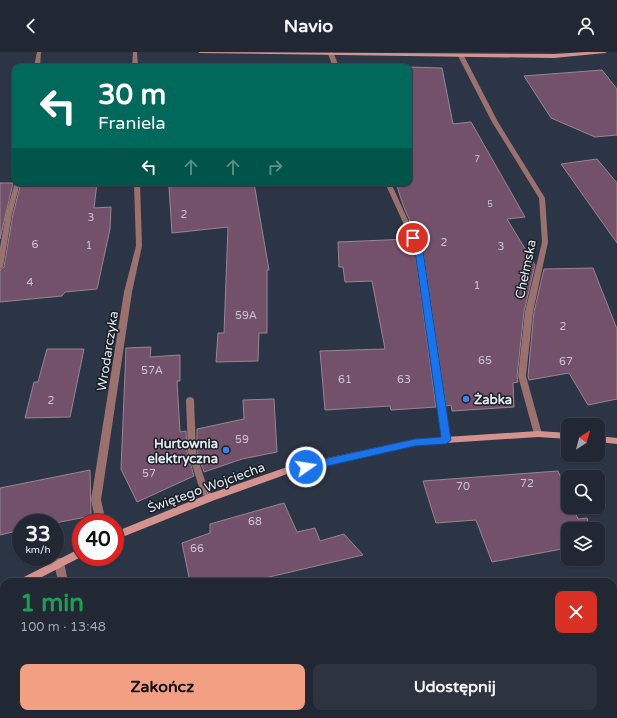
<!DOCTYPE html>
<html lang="pl">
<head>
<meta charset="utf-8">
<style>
	body { margin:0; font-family:"Varela Round",sans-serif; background:#2d3440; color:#f1f3f6; height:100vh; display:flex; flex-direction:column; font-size:15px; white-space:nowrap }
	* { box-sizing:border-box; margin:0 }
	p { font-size:13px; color:#a2a6ac }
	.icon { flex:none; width:22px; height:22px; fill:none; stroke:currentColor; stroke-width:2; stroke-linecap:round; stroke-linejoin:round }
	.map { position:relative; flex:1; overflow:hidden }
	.details { position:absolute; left:0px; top:526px; width:617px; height:140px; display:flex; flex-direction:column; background:#212834; border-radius:12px 12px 0 0; box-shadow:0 1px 3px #0004,0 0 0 1px #3e444f }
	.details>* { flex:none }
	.banner { position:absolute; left:12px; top:12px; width:400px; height:122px; border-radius:8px; box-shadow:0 1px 3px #0004,0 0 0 1px #3e444f; background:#00695c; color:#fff; overflow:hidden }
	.needle { width:26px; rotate:36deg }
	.tools { position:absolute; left:561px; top:366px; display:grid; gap:8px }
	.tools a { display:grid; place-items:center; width:44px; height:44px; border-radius:8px; background:#212834; box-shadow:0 1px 3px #0004,0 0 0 1px #3e444f; font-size:20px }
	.speed { position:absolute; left:12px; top:462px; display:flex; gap:8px; font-size:20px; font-weight:700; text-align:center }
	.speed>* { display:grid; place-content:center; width:52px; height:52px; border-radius:50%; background:#212834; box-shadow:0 1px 3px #0004,0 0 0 1px #3e444f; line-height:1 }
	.speed small { font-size:10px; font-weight:400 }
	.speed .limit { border:6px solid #d22; background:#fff; color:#111 }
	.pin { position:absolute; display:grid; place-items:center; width:34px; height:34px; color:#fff; margin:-17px; border:2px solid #fff; border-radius:50%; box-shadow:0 1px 4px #0007 }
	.me { position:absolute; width:44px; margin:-22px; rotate:77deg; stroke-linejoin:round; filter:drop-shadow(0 0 3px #0008) }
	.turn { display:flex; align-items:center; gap:14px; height:84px; padding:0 20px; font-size:18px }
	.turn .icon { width:52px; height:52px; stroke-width:2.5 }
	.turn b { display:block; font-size:28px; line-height:34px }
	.lanes { display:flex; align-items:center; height:38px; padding:0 20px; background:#0003; justify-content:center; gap:20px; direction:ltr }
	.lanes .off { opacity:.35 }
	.round { display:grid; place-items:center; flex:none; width:42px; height:42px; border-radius:8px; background:#2d3440 }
	.overview { display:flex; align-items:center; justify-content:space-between; height:68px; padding:0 20px }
	h1 { font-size:24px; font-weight:700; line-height:30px; color:#1e9e55 }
	.cta { display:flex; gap:8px; margin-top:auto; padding:8px 20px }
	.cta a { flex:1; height:46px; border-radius:8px; background:#f39f84; color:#111; font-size:16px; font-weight:700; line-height:46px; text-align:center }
	.cta a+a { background:#2d3440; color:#f1f3f6 }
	header { display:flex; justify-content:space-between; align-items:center; height:52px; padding:0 20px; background:#212834; font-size:18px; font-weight:700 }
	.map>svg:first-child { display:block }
	.building { fill:#74516a; stroke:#988592 }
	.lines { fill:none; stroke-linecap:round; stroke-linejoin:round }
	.lane { fill:#9b716f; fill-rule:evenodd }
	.street { fill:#9b716f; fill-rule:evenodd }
	.secondary { fill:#d4928f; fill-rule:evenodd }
	.route { fill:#1a73e8; stroke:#114b97 }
	.shop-dot { fill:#3f7fe0; stroke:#181d24; stroke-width:1.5 }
	.labels { text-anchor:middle; stroke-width:3; stroke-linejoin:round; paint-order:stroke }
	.far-number-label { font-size:9px; fill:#c9c4d2 }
	.number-label { font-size:11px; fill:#c9c4d2 }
	.street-label { font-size:13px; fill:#e5ebf5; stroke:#181d24 }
	.poi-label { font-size:13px; font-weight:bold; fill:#e5ebf5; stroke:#181d24; text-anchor:start }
</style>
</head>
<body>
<header><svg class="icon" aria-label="back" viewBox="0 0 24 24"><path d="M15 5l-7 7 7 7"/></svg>Navio<svg class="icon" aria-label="person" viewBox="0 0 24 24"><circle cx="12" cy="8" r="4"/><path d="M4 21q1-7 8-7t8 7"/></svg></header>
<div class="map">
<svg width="617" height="666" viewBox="0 0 617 666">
	<rect width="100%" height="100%" fill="#2c3545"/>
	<g class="building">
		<path d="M409,15l33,1 11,56 18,-2 54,95 -18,2 28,46 -11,47 -7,64 1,6 -5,1 1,24 -62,4 -1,-6 -5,1 -23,-155 -20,-46 -7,-22h13z"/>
		<path d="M602,18l15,19v46l-22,2 -44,-19 -27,-42z"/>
		<path d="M597,107l20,24v60l-56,-79z"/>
		<path d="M0,131h13l-13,56z"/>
		<path d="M21,131h76l-3,25 17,-1 -1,22 -13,60 -32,3 -3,4 -62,6v-32l4,-3 9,-53z"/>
		<path d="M208,131h46l15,87h-2v63h-8l-1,28 -42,1 2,-29h6l4,-106 -56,6 -3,-46z"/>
		<path d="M409,187l6,12 21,156 -45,3 -1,-4 -65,4 -5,-59 65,-2 -13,-68 -27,1 -2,-15h-4l-1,-25z"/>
		<path d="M593,216l24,61v70l-29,6 -19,-32 -40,7 -1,-4 6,-64 10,-43z"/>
		<path d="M151,295l-1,10 30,-2v26h-3l3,51 6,-1 1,21 7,24 -57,26 -16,-33 5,-121z"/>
		<path d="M47,297h37l-14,68 -45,1 9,-36h4z"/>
		<path d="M274,347l3,53 -35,7 -38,13 -7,-20v-23l47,-10 -1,-19z"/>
		<path d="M90,418l1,46 -36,7h-34v7l-21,5v-47z"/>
		<path d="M558,419l10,23v13h5l5,12 9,-1 3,11h-22v26l-4,1 -2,-7 -70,13 -16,-42 -40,3 -13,-42z"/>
		<path d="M284,451l13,29 18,-4 5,13 24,-7 19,21 -115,27h-58l-8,-39 28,-10v-9z"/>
	</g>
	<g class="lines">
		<path class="lane" d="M190,345l3,1 1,2 2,52 10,32 8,14 -2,3 -3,1 -3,-1 -8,-17 -10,-32 -2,-52 1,-2z"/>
		<g class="street">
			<path d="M37,0h4l-1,15h-6z"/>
			<path d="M133,0h4l1,15h-6z"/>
			<path d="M331,0l3,2 5,13h-6l-5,-13z"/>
			<path d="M461,2l3,2 34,66 47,76 3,44 -15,70 -7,64 16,58 -1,2h-6l-1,-2 -16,-58 7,-64 17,-70 -3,-44 -47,-76 -34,-66z"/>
			<path d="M15,130v1h5l-8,31 -9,53 -3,2v-22l6,-33z"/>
			<path d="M134,131h6l2,63 -10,46 -31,208 5,23h-10l-5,-23 33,-208 12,-46z"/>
			<path d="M385,131h6l31,68 28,189 -1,2h-6l-1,-2 -26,-189z"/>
			<path d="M59,506l3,1 2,3 4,20h-10l-4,-20 2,-3z"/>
			<path d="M86,662h10l1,4h-12z"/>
		</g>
		<g class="secondary">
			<path d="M198,0l356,2 32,-2h21l-2,1 -51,5 -354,-5z"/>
			<path d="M538,379l30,2v6l-30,-2 -123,8 -125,28 -78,28 -97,39v-8l91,-37 84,-29 125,-27z"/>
			<path d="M598,384l19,2v6l-19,-2z"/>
			<path d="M81,496v9l-49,25h-14l2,-3z"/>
			<path d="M4,536v9l-4,1v-9z"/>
		</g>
	</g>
	<path class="route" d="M410,184h5l8,15 28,189 -5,4 -31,2 -109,25 -4,-1 -1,-3 1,-3 4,-1 109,-24 26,-2 -26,-186 -6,-13z"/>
	<g class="shop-dot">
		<circle cx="466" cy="347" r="4"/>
		<circle cx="226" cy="398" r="4"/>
	</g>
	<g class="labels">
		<g class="far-number-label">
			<text x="477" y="110">7</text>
			<text x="490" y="155">5</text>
		</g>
		<g class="number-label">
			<text x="184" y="166">2</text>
			<text x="91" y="169">3</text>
			<text x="444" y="194">2</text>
			<text x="35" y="196">6</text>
			<text x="89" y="197">1</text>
			<text x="501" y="198">3</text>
			<text x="30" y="234">4</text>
			<text x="477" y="237">1</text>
			<text x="246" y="267">59A</text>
			<text x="563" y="278">2</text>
			<text x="485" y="312">65</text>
			<text x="566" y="313">67</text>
			<text x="152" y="322">57A</text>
			<text x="345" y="331">61</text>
			<text x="404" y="331">63</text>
			<text x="51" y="352">2</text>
			<text x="242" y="391">59</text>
			<text x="149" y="425">57</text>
			<text x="527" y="435">72</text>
			<text x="463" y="438">70</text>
			<text x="255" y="473">68</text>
			<text x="197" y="500">66</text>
		</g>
		<g class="street-label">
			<text transform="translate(525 217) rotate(-78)" y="5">Chełmska</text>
			<text transform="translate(107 299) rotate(-81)" y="5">Wrodarczyka</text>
			<text transform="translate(206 435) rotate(-20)" y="5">Świętego Wojciecha</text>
		</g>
		<g class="poi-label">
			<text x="474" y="352">Żabka</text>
			<text x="218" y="396" text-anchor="end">Hurtownia<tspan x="218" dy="15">elektryczna</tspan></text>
		</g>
	</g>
</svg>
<div class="tools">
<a><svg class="needle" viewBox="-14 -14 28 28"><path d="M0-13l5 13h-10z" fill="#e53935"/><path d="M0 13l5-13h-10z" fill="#a2a6ac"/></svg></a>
<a><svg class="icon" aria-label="search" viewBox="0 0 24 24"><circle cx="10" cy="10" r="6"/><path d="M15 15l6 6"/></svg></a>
<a><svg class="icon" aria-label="layers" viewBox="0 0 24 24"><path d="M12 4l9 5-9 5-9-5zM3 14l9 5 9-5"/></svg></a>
</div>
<div class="speed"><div>33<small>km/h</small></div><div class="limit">40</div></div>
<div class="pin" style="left:413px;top:186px;background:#d93025"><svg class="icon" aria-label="arrive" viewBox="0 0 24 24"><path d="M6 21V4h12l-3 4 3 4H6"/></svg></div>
<svg class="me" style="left:306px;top:415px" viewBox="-20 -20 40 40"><circle r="17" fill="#1a73e8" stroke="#fff" stroke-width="3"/><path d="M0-11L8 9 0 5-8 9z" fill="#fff"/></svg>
<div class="banner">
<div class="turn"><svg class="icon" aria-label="left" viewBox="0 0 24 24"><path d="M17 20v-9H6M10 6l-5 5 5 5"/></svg><div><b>30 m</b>Franiela</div></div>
<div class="lanes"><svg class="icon" aria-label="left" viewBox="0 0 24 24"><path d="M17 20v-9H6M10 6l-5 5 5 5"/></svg><svg class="icon off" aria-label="ahead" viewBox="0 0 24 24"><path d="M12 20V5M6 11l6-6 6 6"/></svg><svg class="icon off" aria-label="ahead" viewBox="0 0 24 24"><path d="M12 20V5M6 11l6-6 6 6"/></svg><svg class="icon off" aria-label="right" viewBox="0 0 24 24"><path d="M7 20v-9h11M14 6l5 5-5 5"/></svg></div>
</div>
<section class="details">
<div class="overview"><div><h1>1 min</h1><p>100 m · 13:48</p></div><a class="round" style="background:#d93025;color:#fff"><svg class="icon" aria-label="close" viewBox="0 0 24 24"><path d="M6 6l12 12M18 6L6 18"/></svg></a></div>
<div class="cta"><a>Zakończ</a><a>Udostępnij</a></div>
</section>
</div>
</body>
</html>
